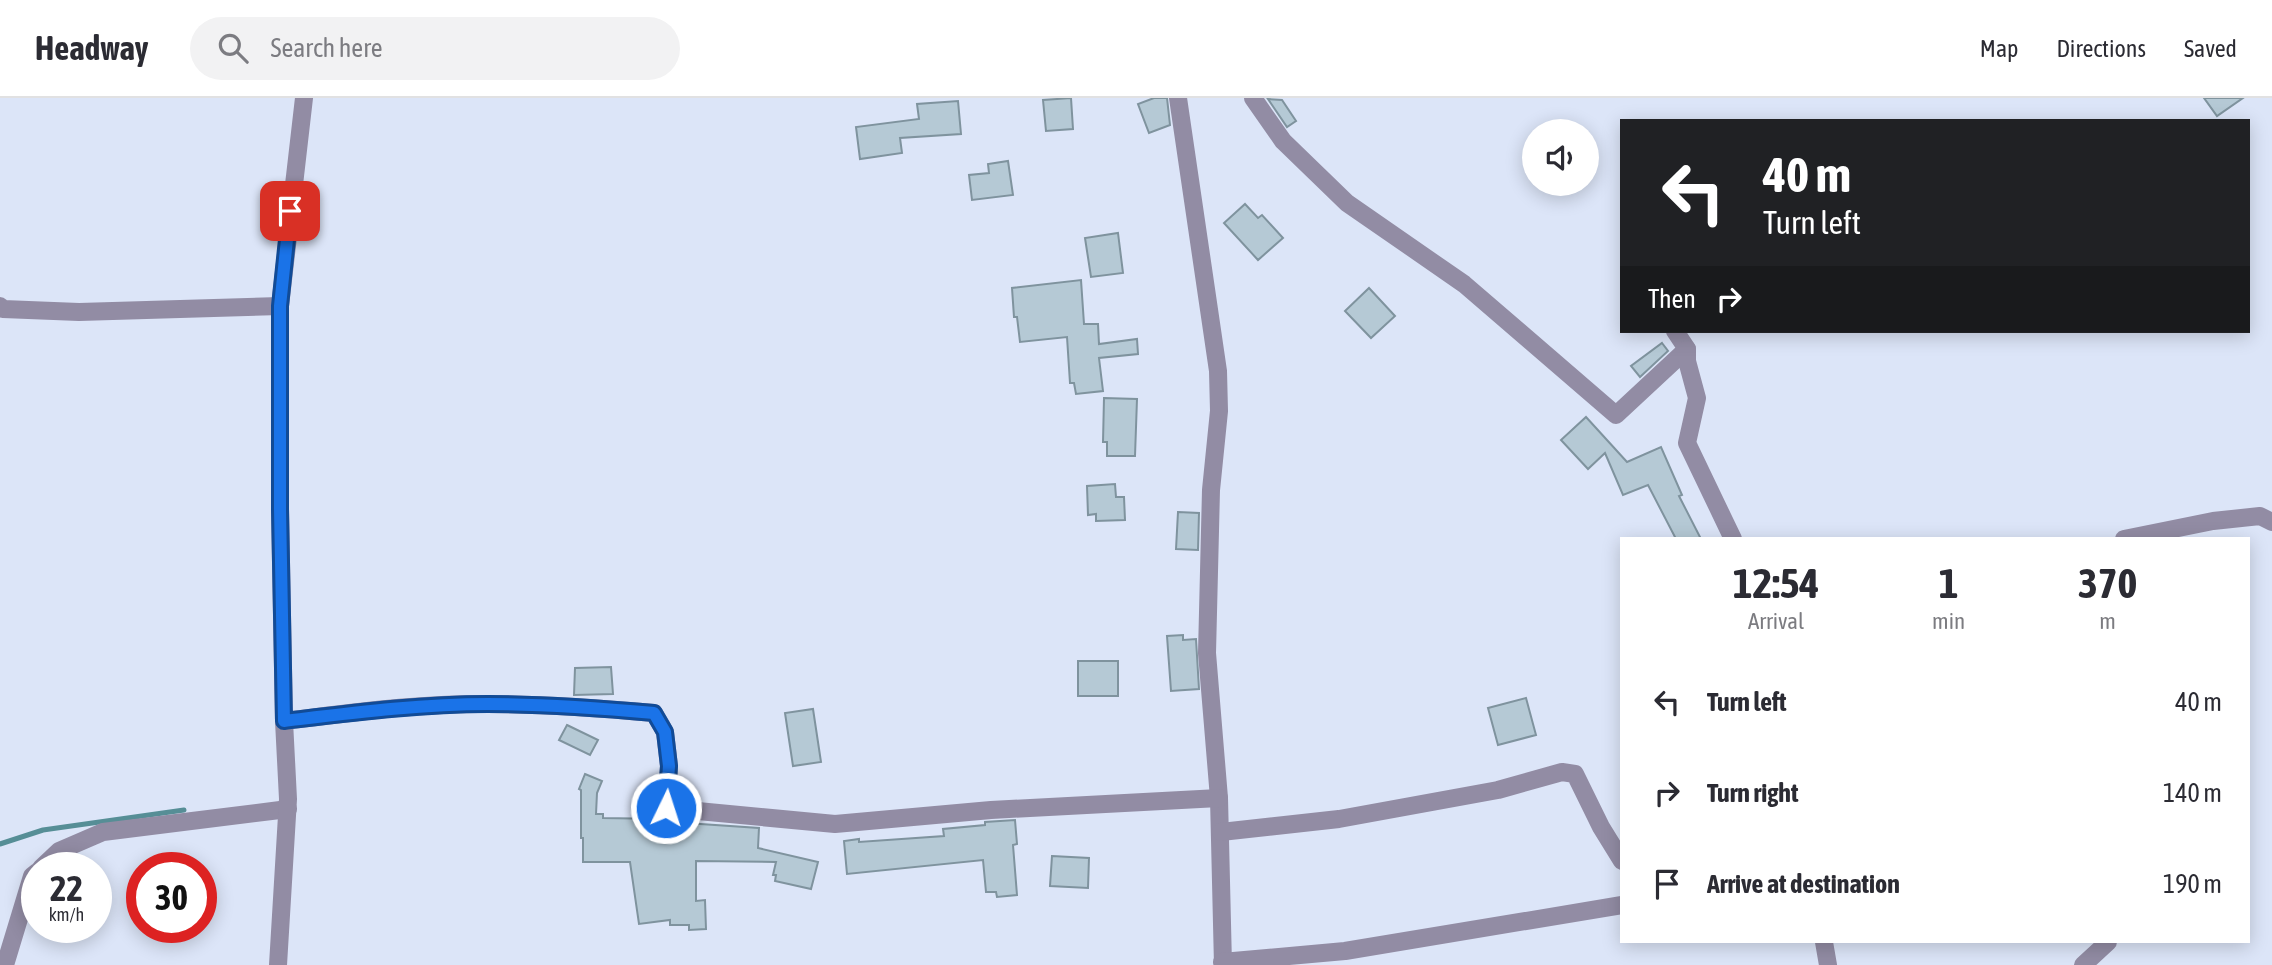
<!DOCTYPE html>
<html lang="en">
<head>
<meta charset="utf-8">
<style>
	body { margin:0; font-family:"Asap Condensed",sans-serif; background:#f2f2f3; color:#2b2b33; height:100vh; display:flex; flex-direction:column; font-size:26px; white-space:nowrap }
	* { box-sizing:border-box; margin:0 }
	p { font-size:23px; color:#7c7c81 }
	.icon { flex:none; width:38px; height:38px; fill:none; stroke:currentColor; stroke-width:2; stroke-linecap:round; stroke-linejoin:round }
	.map { position:relative; flex:1; overflow:hidden }
	.details { position:absolute; left:1620px; top:439px; width:630px; height:406px; display:flex; flex-direction:column; background:#fff; border-radius:0px; box-shadow:0 4px 18px #0003 }
	.details>* { flex:none }
	.top-card { position:absolute; left:1620px; top:21px; width:630px; height:214px; border-radius:0px; box-shadow:0 4px 18px #0003; background:#202124; color:#fff; overflow:hidden }
	.buttons { position:absolute; left:1522px; top:21px; display:grid; gap:14px }
	.buttons a { display:grid; place-items:center; width:77px; height:77px; border-radius:50%; background:#fff; box-shadow:0 4px 18px #0003; font-size:35px }
	.speed { position:absolute; left:21px; top:754px; display:flex; gap:14px; font-size:35px; font-weight:700; text-align:center }
	.speed>* { display:grid; place-content:center; width:91px; height:91px; border-radius:50%; background:#fff; box-shadow:0 4px 18px #0003; line-height:1 }
	.speed small { font-size:18px; font-weight:400 }
	.speed .limit { border:10px solid #d22; background:#fff; color:#111 }
	.pin { position:absolute; display:grid; place-items:center; width:60px; height:60px; color:#fff; margin:-30px; border-radius:14px; box-shadow:0 4px 10px #0006 }
	.me { position:absolute; width:77px; margin:-38px; rotate:4deg; stroke-linejoin:round; filter:drop-shadow(0 0 5px #0008) }
	.turn { display:flex; align-items:center; gap:24px; height:147px; padding:0 28px; font-size:32px }
	.turn .icon { width:91px; height:91px; stroke-width:2.5 }
	.turn b { display:block; font-size:49px; line-height:60px }
	.then { display:flex; align-items:center; height:66px; padding:0 28px; background:#0003; gap:14px; font-size:26px }
	.eta { display:flex; justify-content:space-evenly; align-items:center; height:119px; text-align:center }
	.eta b { font-size:42px; font-weight:700; line-height:49px }
	ul { padding:0; list-style:none }
	li { display:flex; align-items:center; gap:21px; height:91px; padding:0 28px }
	li div { flex:1 }
	li b { display:block; font-size:26px }
	li em { font-style:normal }
	header { display:flex; align-items:center; gap:42px; box-sizing:border-box; height:98px; padding:0 35px; background:#fff; border-bottom:2px solid #e1e1e2 }
	header strong { font-size:33px }
	nav { display:flex; gap:38px; margin-inline-start:auto; font-size:24px }
	.search { width:490px; height:63px; background:#f2f2f3; display:flex; align-items:center; gap:18px; box-sizing:border-box; padding:0 24px; border-radius:38px; color:#7c7c81; font-size:26px }
	.map>svg:first-child { display:block }
	.lines { fill:none; stroke-linecap:round; stroke-linejoin:round }
	.stream { stroke:#568e96; stroke-width:5 }
	.building { fill:#b5c9d5; stroke:#7f939e; stroke-width:2 }
	.minor { stroke:#928ca4; stroke-width:18 }
	.route-casing { stroke:#114b97; stroke-width:18 }
	.route { stroke:#1a73e8; stroke-width:12 }
</style>
</head>
<body>
<header>
<strong>Headway</strong>
<div class="search"><svg class="icon" aria-label="search" viewBox="0 0 24 24"><circle cx="10" cy="10" r="6"/><path d="M15 15l6 6"/></svg>Search here</div>
<nav><a>Map</a><a>Directions</a><a>Saved</a></nav>
</header>
<div class="map">
<svg width="2272" height="867" viewBox="0 0 2272 867">
	<rect width="100%" height="100%" fill="#dce5f8"/>
	<g class="lines">
		<path class="stream" d="M0,746l43,-14 141,-20"/>
	</g>
	<g class="building">
		<path d="M1071,0l2,31 -27,2 -3,-31z"/>
		<path d="M1154,0h13l3,27 -21,8 -11,-29z"/>
		<path d="M2204,0h39l-26,18z"/>
		<path d="M1268,1l14,1 14,21 -9,6z"/>
		<path d="M958,3l3,33 -61,4 2,15 -42,6 -4,-32 63,-8 -2,-15z"/>
		<path d="M1008,63l5,34 -41,5 -3,-25 20,-2 -1,-9z"/>
		<path d="M1245,106l13,14 4,-3 21,23 -25,22 -34,-37z"/>
		<path d="M1118,135l5,40 -32,4 -6,-39z"/>
		<path d="M1081,182l3,44h14l1,20 38,-5 1,15 -39,4 4,33 -27,3 -2,-11h-4l-3,-46 -47,5 -3,-25h-3l-2,-29z"/>
		<path d="M1369,190l26,28 -24,22 -26,-27z"/>
		<path d="M1662,245l6,8 -28,26 -9,-11z"/>
		<path d="M1104,300l33,1 -2,57h-28v-14h-4z"/>
		<path d="M1586,319l41,45 34,-15 21,48 -3,1 22,43h-25l-28,-54 -25,10 -18,-42 -17,16 -27,-29z"/>
		<path d="M1115,386l1,13h8l1,23 -29,1v-7l-8,1 -1,-29z"/>
		<path d="M1178,414l21,1 -1,37 -22,-1z"/>
		<path d="M1183,537v5l13,-1 3,50 -28,2 -4,-55z"/>
		<rect x="1078" y="563" width="40" height="35"/>
		<path d="M611,569l2,27 -39,1 1,-27z"/>
		<path d="M1526,600l10,37 -38,10 -10,-37z"/>
		<path d="M813,611l8,53 -28,4 -8,-53z"/>
		<path d="M567,627l31,15 -8,15 -31,-15z"/>
		<path d="M585,676l17,7 -5,12 -1,21h7v4l61,1 7,3 88,6 -1,20 60,14 -7,27 -36,-8 1,-6h-3l3,-13 -80,-1v40l9,-1 1,29 -17,1v-5h-19v-5l-31,4 -9,-62h-47v-24h-2v-48l-2,-1z"/>
		<path d="M1015,722l2,24 -4,1 4,50 -20,2 -1,-5h-10l-3,-32 -136,14 -3,-33 15,-2v3l85,-6 -1,-7 42,-4v-3z"/>
		<path d="M1052,758l37,2 -1,30 -38,-2z"/>
	</g>
	<g class="lines">
		<g class="minor">
			<path d="M1178,0l40,273 1,40 -8,79 -4,163 12,145 4,167"/>
			<path d="M1253,0l30,43 64,62 117,81 152,131 71,-66 -12,-18"/>
			<path d="M0,208l3,3 76,3 201,-6"/>
			<path d="M1687,251v12l10,37 -10,45 46,96"/>
			<path d="M2124,441l89,-18 47,-5 12,6"/>
			<path d="M284,623c67,-8 136,-18 204,-17 56,0 111,4 166,9l11,19 4,34 -3,42 169,16 156,-14 228,-12"/>
			<path d="M1221,734l118,-13 159,-29 64,-18 13,2 26,53 21,34"/>
			<path d="M41,770l18,-17 44,-19 185,-23"/>
			<path d="M1824,844l4,23"/>
			<path d="M1222,864l123,-11 277,-46"/>
			<path d="M5,867l27,-89 5,-4"/>
			<path d="M278,867l10,-166 -4,-78 -4,-212v-203l24,-208"/>
			<path d="M2083,867l25,-23"/>
		</g>
	</g>
	<g class="lines">
		<g class="route-casing">
			<path id="route" d="M290,113l-10,95v203l4,212c67,-8 136,-17 204,-17 56,0 111,4 166,9l11,19 4,34 -3,42"/>
		</g>
		<use href="#route" class="route"/>
	</g>
</svg>
<div class="buttons">
<a><svg class="icon" aria-label="sound" viewBox="0 0 24 24"><path d="M4 9h4l5-4v14l-5-4H4zM17 9q2 3 0 6"/></svg></a>
</div>
<div class="speed"><div>22<small>km/h</small></div><div class="limit">30</div></div>
<div class="pin" style="left:290px;top:113px;background:#d93025"><svg class="icon" aria-label="arrive" viewBox="0 0 24 24"><path d="M6 21V4h12l-3 4 3 4H6"/></svg></div>
<svg class="me" style="left:666px;top:710px" viewBox="-20 -20 40 40"><circle r="17" fill="#1a73e8" stroke="#fff" stroke-width="3"/><path d="M0-11L8 9 0 5-8 9z" fill="#fff"/></svg>
<div class="top-card">
<div class="turn"><svg class="icon" aria-label="left" viewBox="0 0 24 24"><path d="M17 20v-9H6M10 6l-5 5 5 5"/></svg><div><b>40 m</b>Turn left</div></div>
<div class="then">Then<svg class="icon" aria-label="right" viewBox="0 0 24 24"><path d="M7 20v-9h11M14 6l5 5-5 5"/></svg></div>
</div>
<section class="details">
<div class="eta">
<div><b>12:54</b><p>Arrival</p></div>
<div><b>1</b><p>min</p></div>
<div><b>370</b><p>m</p></div>
</div>
<ul>
<li><svg class="icon" aria-label="left" viewBox="0 0 24 24"><path d="M17 20v-9H6M10 6l-5 5 5 5"/></svg><div><b>Turn left</b></div><em>40 m</em></li>
<li><svg class="icon" aria-label="right" viewBox="0 0 24 24"><path d="M7 20v-9h11M14 6l5 5-5 5"/></svg><div><b>Turn right</b></div><em>140 m</em></li>
<li><svg class="icon" aria-label="arrive" viewBox="0 0 24 24"><path d="M6 21V4h12l-3 4 3 4H6"/></svg><div><b>Arrive at destination</b></div><em>190 m</em></li>
</ul>
</section>
</div>
</body>
</html>
